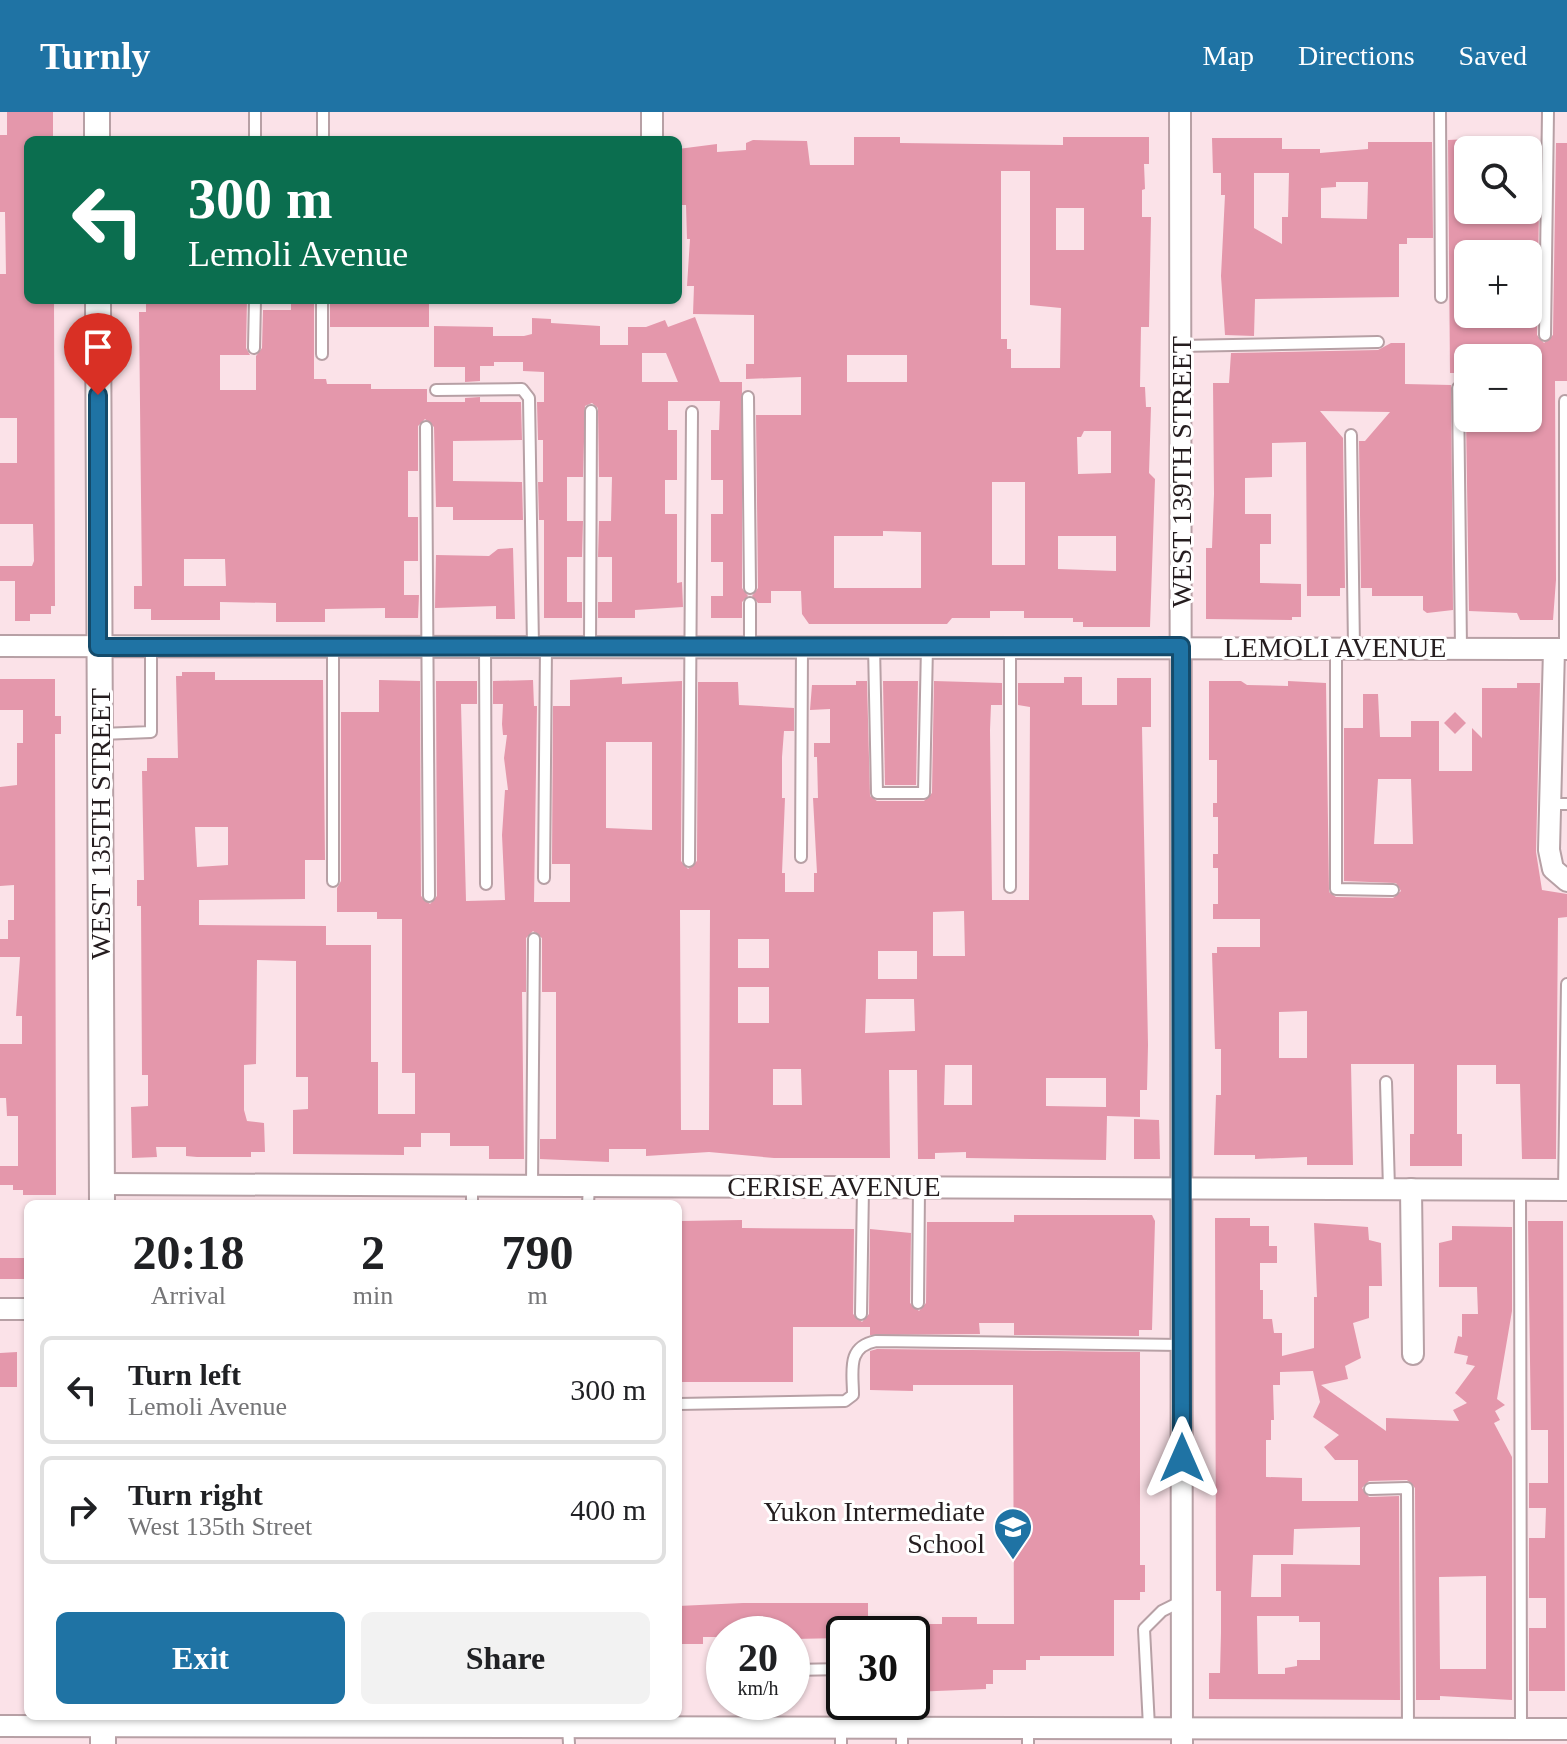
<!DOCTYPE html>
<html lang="en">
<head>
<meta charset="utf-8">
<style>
	body { margin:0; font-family:Georgia,serif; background:#f2f2f2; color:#202124; height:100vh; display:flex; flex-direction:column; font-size:30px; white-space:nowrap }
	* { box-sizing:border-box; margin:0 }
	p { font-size:26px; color:#757577 }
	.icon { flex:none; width:44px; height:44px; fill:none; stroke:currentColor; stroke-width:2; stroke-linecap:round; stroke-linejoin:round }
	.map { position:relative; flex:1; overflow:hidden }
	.details { position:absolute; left:24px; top:1088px; width:658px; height:520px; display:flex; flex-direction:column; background:#fff; border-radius:12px; box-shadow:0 2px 6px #0004 }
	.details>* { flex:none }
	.top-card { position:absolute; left:24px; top:24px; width:658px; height:168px; border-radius:12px; box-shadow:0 2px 6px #0004; background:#0b6e4f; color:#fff; overflow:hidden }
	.fabs { position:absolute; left:1454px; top:24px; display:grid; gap:16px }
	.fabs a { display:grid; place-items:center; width:88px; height:88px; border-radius:12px; background:#fff; box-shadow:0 2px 6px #0004; font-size:40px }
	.speed { position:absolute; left:706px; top:1504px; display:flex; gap:16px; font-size:40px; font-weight:700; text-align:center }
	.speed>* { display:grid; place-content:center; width:104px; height:104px; border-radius:50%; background:#fff; box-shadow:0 2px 6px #0004; line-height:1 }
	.speed small { font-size:20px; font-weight:400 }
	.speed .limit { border:4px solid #111; border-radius:12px; background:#fff; color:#111 }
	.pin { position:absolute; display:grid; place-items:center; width:68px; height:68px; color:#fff; margin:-82px -34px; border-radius:50% 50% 50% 0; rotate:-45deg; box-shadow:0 0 8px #0007 }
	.pin .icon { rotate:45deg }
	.me { position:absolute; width:88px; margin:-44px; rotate:0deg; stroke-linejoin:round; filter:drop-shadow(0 0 6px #0008) }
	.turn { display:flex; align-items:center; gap:28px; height:168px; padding:0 32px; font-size:36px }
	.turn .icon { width:104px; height:104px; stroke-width:2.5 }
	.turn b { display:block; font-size:56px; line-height:68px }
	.eta { display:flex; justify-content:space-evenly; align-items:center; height:136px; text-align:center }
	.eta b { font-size:48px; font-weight:600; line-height:56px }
	.action { display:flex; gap:16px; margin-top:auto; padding:16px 32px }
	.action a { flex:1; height:92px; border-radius:12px; background:#1f73a4; color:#fff; font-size:32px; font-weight:600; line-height:92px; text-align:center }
	.action a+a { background:#f2f2f2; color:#202124 }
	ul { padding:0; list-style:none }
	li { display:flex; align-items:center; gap:24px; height:108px; margin:0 16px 12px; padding:0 16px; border:4px solid #e0e0e0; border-radius:12px }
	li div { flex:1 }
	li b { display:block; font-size:30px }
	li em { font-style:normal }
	header { display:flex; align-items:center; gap:48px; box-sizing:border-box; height:112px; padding:0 40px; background:#1f73a4; color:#fff }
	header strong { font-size:38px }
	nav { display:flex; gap:44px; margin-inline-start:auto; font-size:28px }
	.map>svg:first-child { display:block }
	.building { fill:#e497ab; fill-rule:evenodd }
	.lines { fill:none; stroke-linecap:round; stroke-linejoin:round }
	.service-casing { stroke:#b7a0a5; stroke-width:14 }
	.minor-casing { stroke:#b7a0a5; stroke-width:24 }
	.tertiary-casing { stroke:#b7a0a5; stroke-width:28 }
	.service { stroke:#fff; stroke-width:10 }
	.minor { stroke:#fff; stroke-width:20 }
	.tertiary { stroke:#fff; stroke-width:24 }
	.route-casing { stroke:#144b6b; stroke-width:20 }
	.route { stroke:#1f73a4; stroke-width:14 }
	.labels { text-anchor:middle; stroke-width:6; stroke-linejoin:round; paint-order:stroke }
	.street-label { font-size:28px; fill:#251d1f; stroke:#fff }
	.poi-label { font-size:28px; fill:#251d1f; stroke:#fff; text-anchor:end }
</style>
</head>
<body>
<header>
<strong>Turnly</strong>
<nav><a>Map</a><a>Directions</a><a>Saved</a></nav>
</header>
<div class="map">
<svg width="1567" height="1632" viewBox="0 0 1567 1632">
	<rect width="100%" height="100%" fill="#fbe2e8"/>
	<g class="building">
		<path d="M7,0h46v28h-25v160h26l1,306h-4v8h-21v7h-15v-40h-15v-15h32l2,-5 -1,-37h-33v-61h17v-45h-17v-144h6l-1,-62h-5v-77h7z"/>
		<path d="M854,25h46v6l163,2v-8h86v27h-5l1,25 -3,1v27h9l-2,110h-8l-1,60h5l1,20h5l-2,66 6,6 -5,148h-67v-5h-10v-4h-49v-7h-34v7h-38l-5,6h-138l-7,-10 -1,-23h-30v12h-13l-6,-7 6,-8 -2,-173h45v-38l-55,2v-15h8v-49l-61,-1 1,-28h-7l3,-47h-3l-1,-34h-4v-30h-4v-26l39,-5v8l29,-2v-7l7,-3 54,1 3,24h44zM1001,59h29v134l31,3 -1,60h-49v-19h-4v-10h-6zM1056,96h28v42h-28zM847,243h60v27h-60zM1084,319h27v42l-33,1 -1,-37h4zM992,370h33v83h-33zM883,419l38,1v56h-87v-52h49zM1058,424h58v35l-58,-2z"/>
		<path d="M1212,26h70v11h38v4l48,-4v-7h64l1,96h-26v6h-8v53l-144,2 -1,37 -29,-1 -4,-59 4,-81h-4v-22h-8zM1254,61h35l-1,44h-6v27l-28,-16zM1336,70h32l-1,37 -46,-1v-30l15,-1z"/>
		<path d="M1468,27v71h60v-67h12l-3,192 7,8 9,-8 3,-192h11v238h-12l1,199 -3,40h-33l-3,-7 -48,-2 -3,-193h26v3l36,-3v-62h-14v-4h-39v6h-7v15h-18l-2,-233zM1468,142h60v60h-60z"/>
		<path d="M146,188h101l-1,48 4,7h-30v35h36v-34l6,-8 1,-38h28v-10h23v79h12l1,5h44v5h56v13h38v-4l15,-1v5h41l1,38 -69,1v40l69,1 1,38h-70v-13h-17l-2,-80 -9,-8 -7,7v45h-10v46h10v44h-14v34h15l-1,23h-33v-10l-60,1v13h-49v-19l-56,-1v18h-69v-11h-17v-23h8l-3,-274h7zM184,447h41l1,27h-42z"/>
		<rect x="330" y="188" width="99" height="27"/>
		<path d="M695,205l25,65h22v206l6,8 -6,6v16h-31v-22h12v-34h-12v-48h12v-34h-12v-50h8l1,-29h-52v29h9v50h-12v34h12v69l5,-1 1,25 -48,3v8h-37v-16h14v-45h-14l1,-36h12l1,-44h-13l-1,-69 -6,-5 -7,3 -2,71h-16v44h16l-1,36h-15v45h15v16h-38v-98h-5l-1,-38h5v-42h-5l-1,-38h7v-30l-21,-1v-9h-29v4h-14v15l-15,1v-15h-31v-41l59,1v9h31l8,-2v-16l19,1v4l49,3v19h28v-18h18l19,-7 3,7zM642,241h24l12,29h-36z"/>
		<path d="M1391,231h14v41l46,1 2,225 -26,3 -4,-3v-14h-51v-8h-11l-2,-147h6l25,-29 -70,-1 23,27 2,150h-5v8h-33l-1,-154 -34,1v34l-27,1v36h26v30h-11v39l41,1v33h-9v3l-86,-1v-71h6l2,-54 -1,-111h16l2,-30 147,-3z"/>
		<path d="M513,436l2,71h-19v-13l-61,2 1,-53 53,1 9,-7z"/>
		<path d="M182,560h33v8h108l2,180h-20v39l-106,1v25l127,1v19h45v117h7v52h37v-41h-13v-154h-25v-7h-40v-24l4,-7v-169h38v-32l41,1 1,215 9,8 7,-8 -1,-215h41v23h-16l5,197 39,-1 -3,-65 3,-45h3l-4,-32 3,-23h-4l-1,-11 1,-20h-10v-23l40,-1 1,26h3l-3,196h36v-38h-18l1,-158h17v-26l52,-3v7l60,-3 -1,180 7,8 9,-8 1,-179h40l1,23 55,3v23h-10l-2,26v41h3l-3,75h3v19h29v-19h3l-4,-75h5l-1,-41h-3v-14h16v-34l-20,1 2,-25h44v-4h11l3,115 7,5h47l8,-8 2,-112 68,2v22h-11l-1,25 2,170h37l1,-193 -12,-2v-22h46v-6h18v28h35v-27h34v49h-9l6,318 -1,45h-7v27l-33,-1 -1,44 -140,-2v-6l-31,1v6h-17l-1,-89h-28l1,88h-116l-65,-6 -63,4v-7h-37v13l-69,-3v-20h16v-147h-14v-54l-9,-7 -7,7v54h-4l2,167h-35v-13h-39v-13h-29v14h-17v8l-111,-1v-44l15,-1v-32h-12v-116l-39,-1 -1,104 -12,1v45l3,11 17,2 1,29h-14v5h-54l-11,-1v-9h-30l1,10 -25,1 -1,-51 17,-1v-31h-6l-1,-169h-4v-26h7l-2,-109h5v-13h31l-2,-82h6zM606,630h46v88l-46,-2zM195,715h33v38l-31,2zM680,798h30l-1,220h-28zM964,799l1,45h-32v-44zM738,827h31v29h-31zM878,839h39v28h-39zM738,875h31v36h-31zM866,887h48l1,32 -50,2zM945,953h27v40h-28zM773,957h28l1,36h-29zM1046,966h60v29l-60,-1z"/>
		<path d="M0,567h55v37h6v18h-6l1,461h-33v-5h-10v-5h-13v-19h18v-50h-11l-1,-18h-6v-54h22v-28h-6l4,-59h-20v-18h8v-19h6v-35l-14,1v-99l17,-2v-42h6v-33h-23z"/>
		<path d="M883,569h35l-2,104h-31z"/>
		<path d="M1209,569h32l6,4 41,1v-5l38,2 3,209 7,5 57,1 8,-7 -5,-8 -52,-2v-153h19v-34h15l2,43h31v-16h28v50h33v-43l10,10v-50h35v-5h23l-4,169 6,38 25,4v23l-9,1 -2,241h-34l-2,-75h-24v-19h-39v69h5v32h-52v-32h4v-70h-63l2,101h-46v-8l-52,2v-4h-41l2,-60h5v-46h-6l-3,-96h5v-6h43v-28h-47v-15h5v-36h-5v-14h5v-37h-5v-14h4v-43h-8zM1378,667h33l2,65h-39zM1307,899v47h-28v-46z"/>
		<path d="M1455,600l11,11 -11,11 -11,-11z"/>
		<path d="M1134,1007l25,1 1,39h-26z"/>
		<path d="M1014,1103h138l3,6 -3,109h-13v6l-125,-1v-12h-35l1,11 -110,1v-8h-77v55h-115l2,-161 62,-1v8l112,1 -1,85 9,8 7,-8 1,-85 41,4 -1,70 9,8 7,-8 1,-81h87z"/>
		<path d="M1215,1106h35v8h19v20h8v17h-17v27h3v29h9l2,14h8v23l32,-8v-51h3l-3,-74 54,4 1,13 12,3 1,43h-13v32l-16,5 8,35 -16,8 3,13 -27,6 65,46v-13l73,3 -6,-11 14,-7 -12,-10 20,-27 -9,-2 2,-8 -14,-3 4,-17 4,1v-23h16l-1,-27h-38v-44l13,-3v-14l60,1v84l-15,88 8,6 -10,6 5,9 -6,3 18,34v243l-72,-4v4h-24l-1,-212 -8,-8 -38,1 -7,7 7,9 30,-1 1,204 -191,-1v-26h11l1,-40v-42h-5zM1313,1259l7,31 -7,15 26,18 -15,12 11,13h23v41h-56v-23l-36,-1v-37h5v-20h3l-1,-35h7v-13zM1360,1415v38l-79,-1v33h-30l2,-42h40l1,-26zM1486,1464v93h-46l-1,-92zM1257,1504h42v6h21v38h-23v6l-12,2v6h-27z"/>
		<path d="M1528,1109h35l2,470h-36v-63h17v-30h-17v-60h16l1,-30h-17v-25h19v-53h-17z"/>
		<rect x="0" y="1146" width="28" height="21"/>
		<path d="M877,1237l263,3v213h5v27h-5v8h-26v56h-74v4h-14v10h-33v14h-7v5l-74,3v-68h30v-7h35v7h37l-1,-239h-100v6l-43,-1v-39z"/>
		<path d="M17,1240v35h-17v-34z"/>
		<path d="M743,1491h125v31h-24v4l-52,1v-5h-68v3h-21v7h-25v-38z"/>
	</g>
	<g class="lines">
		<g class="service-casing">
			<g id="service">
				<path d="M1440,0l1,185"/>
				<path d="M255,28v-28"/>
				<path d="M323,28v-28"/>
				<path d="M1545,223l3,-223"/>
				<path d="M1180,234l198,-4"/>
				<path d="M254,236l1,-48"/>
				<path d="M322,242v-54"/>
				<path d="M1458,276l3,260"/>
				<path d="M436,278l86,-1 7,9 4,248"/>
				<path d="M748,285l2,191"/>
				<path d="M426,315l3,469"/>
				<path d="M1351,323l3,212"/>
				<path d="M333,534v235"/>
				<path d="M485,534l1,238"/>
				<path d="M590,534l1,-235"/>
				<path d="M750,534v-43"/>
				<path d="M874,534l3,147h47l3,-147"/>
				<path d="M1010,534v241"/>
				<path d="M1336,536v241l57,1"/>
				<path d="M1565,537v-248"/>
				<path d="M101,622l50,-2v-85"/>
				<path d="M1551,692h16"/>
				<path d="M801,745l1,-211"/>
				<path d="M689,749l3,-449"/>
				<path d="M544,766l2,-232"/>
				<path d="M1386,970l3,107"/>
				<path d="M472,1073v19"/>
				<path d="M532,1073l2,-246"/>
				<path d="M1520,1078l1,539"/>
				<path d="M1564,1078l3,-206"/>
				<path d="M588,1092l1,-18"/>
				<path d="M918,1191l1,-115"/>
				<path d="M861,1202l2,-126"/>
				<path d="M678,1292l167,-3 8,-6c0,-24 -7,-48 23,-54l305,4"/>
				<path d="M1370,1377l37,-1 1,240"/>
				<path d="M792,1558l52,-1"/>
				<path d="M568,1614l1,18"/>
				<path d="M841,1615v17"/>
				<path d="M886,1615v-25"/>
				<path d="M902,1615v17"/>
				<path d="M1149,1615l-5,-98 18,-18 20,-10"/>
				<path d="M1028,1632v-17"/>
			</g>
		</g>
		<g class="minor-casing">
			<g id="minor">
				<path d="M652,0v28"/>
				<path d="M1180,0l2,1632"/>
				<path d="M0,534l1567,3"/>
				<path d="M1554,537l-5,201 4,19 14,12"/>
				<path d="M102,1072l1465,6"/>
				<path d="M1411,1077l2,165"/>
				<path d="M0,1197h28"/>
				<path d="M0,1614l1567,3"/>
			</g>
		</g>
		<g class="tertiary-casing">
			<g id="tertiary">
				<path d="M97,0v28"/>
				<path d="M98,188l4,904"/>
				<path d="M103,1604v28"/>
			</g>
		</g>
		<use href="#service" class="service"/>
		<use href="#minor" class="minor"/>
		<use href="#tertiary" class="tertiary"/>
	</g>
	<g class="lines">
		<g class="route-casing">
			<path id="route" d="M98,283v252l1083,-1 1,812"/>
		</g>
		<use href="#route" class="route"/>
	</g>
	<defs>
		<g id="school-pin" transform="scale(2)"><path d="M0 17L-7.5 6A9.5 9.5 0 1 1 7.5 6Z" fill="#1f73a4" stroke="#fff"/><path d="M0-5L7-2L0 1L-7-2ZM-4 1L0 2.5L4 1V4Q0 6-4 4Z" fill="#fff"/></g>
	</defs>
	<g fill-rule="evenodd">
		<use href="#school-pin" x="1013" y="1415"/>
	</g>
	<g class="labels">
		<g class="street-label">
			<text transform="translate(1181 360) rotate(-90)" y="10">WEST 139TH STREET</text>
			<text x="1335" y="545">LEMOLI AVENUE</text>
			<text transform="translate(100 712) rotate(-90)" y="10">WEST 135TH STREET</text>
			<text x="834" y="1084">CERISE AVENUE</text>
		</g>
		<g class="poi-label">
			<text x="985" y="1409">Yukon Intermediate<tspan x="985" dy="32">School</tspan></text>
		</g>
	</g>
</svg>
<div class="fabs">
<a><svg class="icon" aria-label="search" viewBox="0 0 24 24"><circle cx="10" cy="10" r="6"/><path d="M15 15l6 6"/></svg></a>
<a>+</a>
<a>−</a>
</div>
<div class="speed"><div>20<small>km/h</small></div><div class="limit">30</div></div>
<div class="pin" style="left:98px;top:283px;background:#d93025"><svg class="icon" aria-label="arrive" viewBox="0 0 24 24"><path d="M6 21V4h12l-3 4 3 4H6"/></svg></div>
<svg class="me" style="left:1182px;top:1346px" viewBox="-20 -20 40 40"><path d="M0-17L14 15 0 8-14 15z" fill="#1f73a4" stroke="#fff" stroke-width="4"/></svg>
<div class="top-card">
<div class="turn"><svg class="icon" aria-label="left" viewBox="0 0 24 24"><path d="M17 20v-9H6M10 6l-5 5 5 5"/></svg><div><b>300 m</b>Lemoli Avenue</div></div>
</div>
<section class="details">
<div class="eta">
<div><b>20:18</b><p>Arrival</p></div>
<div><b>2</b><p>min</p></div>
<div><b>790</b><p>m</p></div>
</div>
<ul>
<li><svg class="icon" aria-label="left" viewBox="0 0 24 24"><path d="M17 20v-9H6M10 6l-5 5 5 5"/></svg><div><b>Turn left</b><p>Lemoli Avenue</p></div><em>300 m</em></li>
<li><svg class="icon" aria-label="right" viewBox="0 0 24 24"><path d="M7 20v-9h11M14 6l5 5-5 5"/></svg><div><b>Turn right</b><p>West 135th Street</p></div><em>400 m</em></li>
</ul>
<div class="action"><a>Exit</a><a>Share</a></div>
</section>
</div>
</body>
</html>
